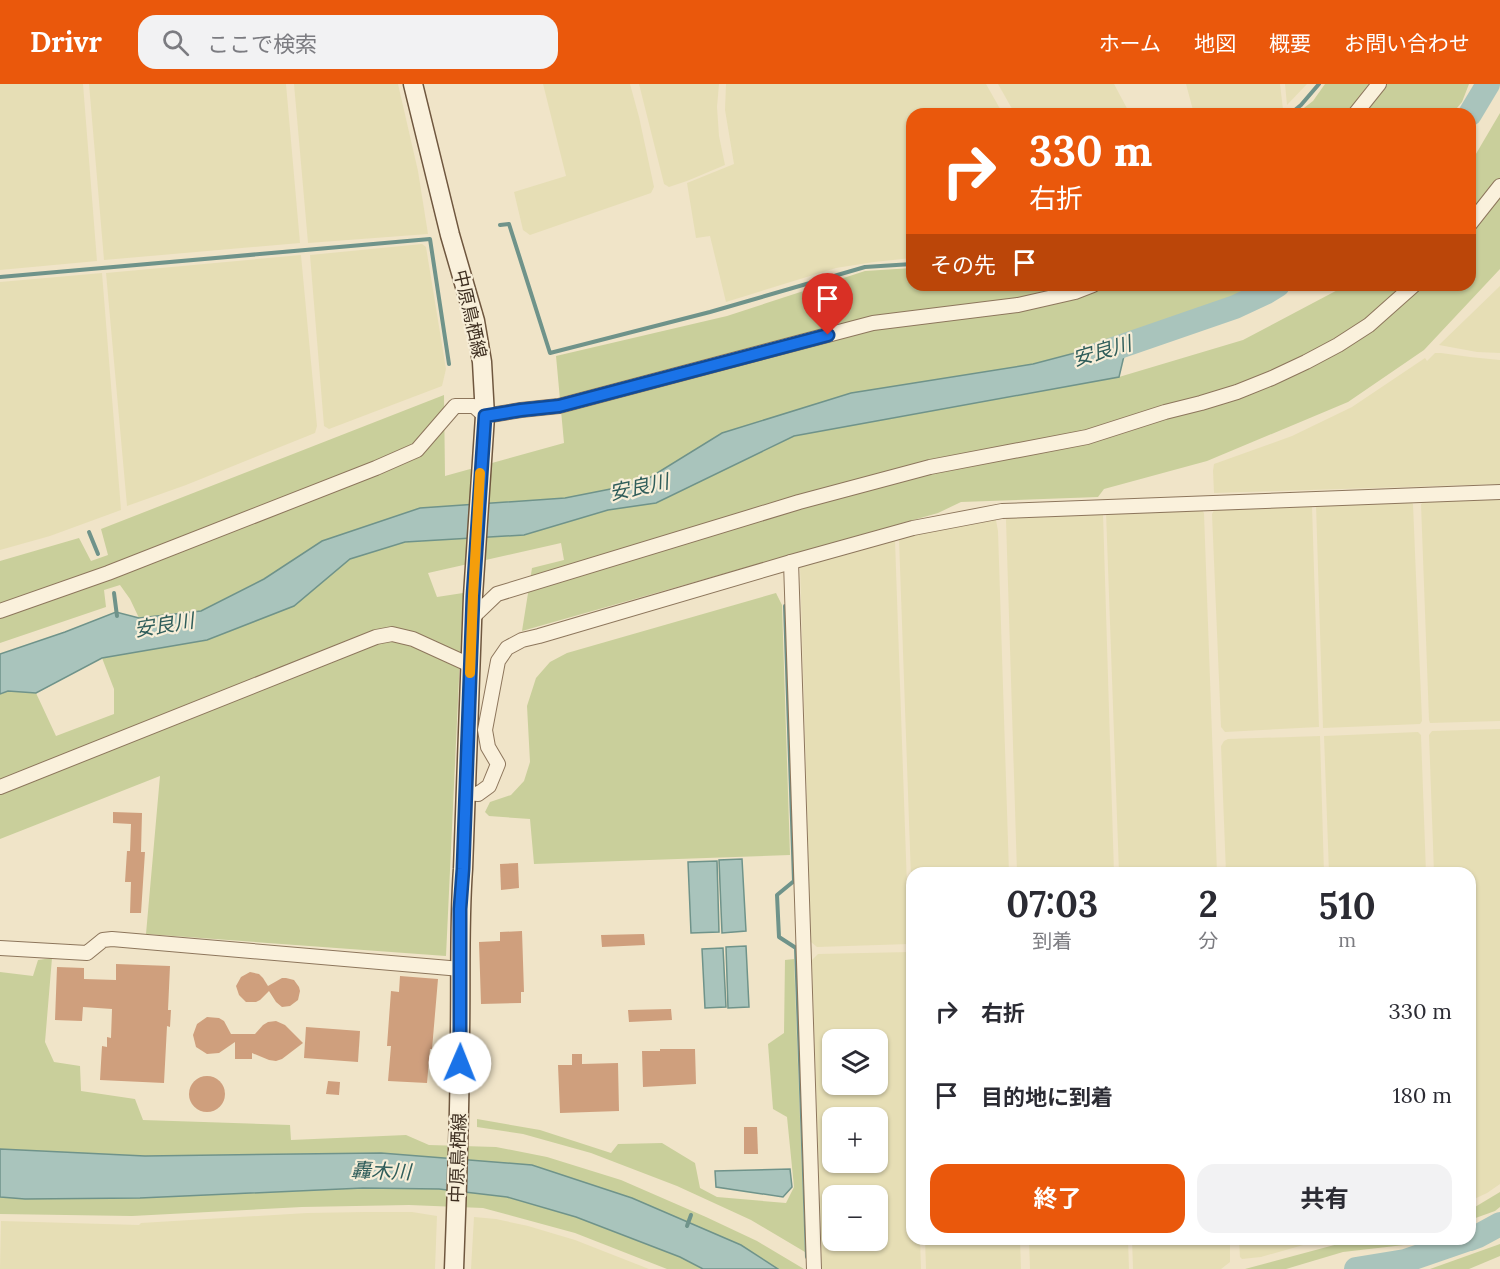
<!DOCTYPE html>
<html lang="ja">
<head>
<meta charset="utf-8">
<style>
	body { margin:0; font-family:Lora,"Noto Sans JP",serif; background:#f2f2f3; color:#2b2b33; height:100vh; display:flex; flex-direction:column; font-size:22px; white-space:nowrap }
	* { box-sizing:border-box; margin:0 }
	p { font-size:20px; color:#7c7c81 }
	.icon { flex:none; width:33px; height:33px; fill:none; stroke:currentColor; stroke-width:2; stroke-linecap:round; stroke-linejoin:round }
	.map { position:relative; flex:1; overflow:hidden }
	.side { position:absolute; left:906px; top:783px; width:570px; height:378px; display:flex; flex-direction:column; background:#fff; border-radius:18px; box-shadow:0 2px 4px #0004 }
	.side>* { flex:none }
	.top-card { position:absolute; left:906px; top:24px; width:570px; height:183px; border-radius:18px; box-shadow:0 2px 4px #0004; background:#ea580c; color:#fff; overflow:hidden }
	.fabs { position:absolute; left:822px; top:945px; display:grid; gap:12px }
	.fabs a { display:grid; place-items:center; width:66px; height:66px; border-radius:12px; background:#fff; box-shadow:0 2px 4px #0004; font-size:30px }
	.pin { position:absolute; display:grid; place-items:center; width:51px; height:51px; color:#fff; margin:-62px -26px; border-radius:50% 50% 50% 0; rotate:-45deg; box-shadow:0 0 6px #0007 }
	.pin .icon { rotate:45deg }
	.me { position:absolute; width:66px; margin:-33px; rotate:1deg; stroke-linejoin:round; filter:drop-shadow(0 0 4px #0008) }
	.turn { display:flex; align-items:center; gap:21px; height:126px; padding:0 24px; font-size:27px }
	.turn .icon { width:78px; height:78px; stroke-width:2.5 }
	.turn b { display:block; font-size:42px; line-height:51px }
	.then { display:flex; align-items:center; height:57px; padding:0 24px; background:#0003; gap:12px; font-size:22px }
	.eta { display:flex; justify-content:space-evenly; align-items:center; height:102px; text-align:center }
	.eta b { font-size:36px; font-weight:700; line-height:42px }
	.button { display:flex; gap:12px; margin-top:auto; padding:12px 24px }
	.button a { flex:1; height:69px; border-radius:18px; background:#ea580c; color:#fff; font-size:24px; font-weight:700; line-height:69px; text-align:center }
	.button a+a { background:#f2f2f3; color:#2b2b33 }
	ul { padding:0; list-style:none }
	li { display:flex; align-items:center; gap:18px; height:84px; padding:0 24px }
	li div { flex:1 }
	li b { display:block; font-size:22px }
	li em { font-style:normal }
	header { display:flex; align-items:center; gap:36px; box-sizing:border-box; height:84px; padding:0 30px; background:#ea580c; color:#fff }
	header strong { font-size:28px }
	nav { display:flex; gap:33px; margin-inline-start:auto; font-size:21px }
	.search { width:420px; height:54px; background:#f2f2f3; display:flex; align-items:center; gap:15px; box-sizing:border-box; padding:0 21px; border-radius:18px; color:#7c7c81; font-size:22px }
	.map>svg:first-child { display:block }
	.farmland { fill:#e6deb5; fill-rule:evenodd }
	.green { fill:#c9cf9b }
	.water { fill:#a9c4bc; stroke:#6f938a; stroke-width:1.5 }
	.lines { fill:none; stroke-linecap:round; stroke-linejoin:round }
	.stream { stroke:#6f938a; stroke-width:4 }
	.river { stroke:#a9c4bc; stroke-width:24 }
	.building { fill:#cf9f7d }
	.street-casing { stroke:#8d765c; stroke-width:16 }
	.secondary-casing { stroke:#6f573f; stroke-width:21 }
	.street { stroke:#faf1dc; stroke-width:14 }
	.secondary { stroke:#faf1dc; stroke-width:18 }
	.route-casing { stroke:#114b97; stroke-width:15 }
	.route { stroke:#1a73e8; stroke-width:10 }
	.slow { stroke:#f59e0b; stroke-width:10 }
	.labels { text-anchor:middle; stroke-width:4.5; stroke-linejoin:round; paint-order:stroke }
	.street-label { font-size:18px; fill:#3d2e20; stroke:#f7eed8 }
	.water-label { font-size:20px; font-style:italic; fill:#2f5d5a; stroke:#f7eed8 }
</style>
</head>
<body>
<header>
<strong>Drivr</strong>
<div class="search"><svg class="icon" aria-label="search" viewBox="0 0 24 24"><circle cx="10" cy="10" r="6"/><path d="M15 15l6 6"/></svg>ここで検索</div>
<nav><a>ホーム</a><a>地図</a><a>概要</a><a>お問い合わせ</a></nav>
</header>
<div class="map">
<svg width="1500" height="1185" viewBox="0 0 1500 1185">
	<rect width="100%" height="100%" fill="#f0e4c8"/>
	<g class="farmland">
		<path d="M0,0h83l14,177 -97,9z"/>
		<path d="M89,0h197l14,159 -196,17z"/>
		<path d="M294,0h104l20,87 10,63 -120,9z"/>
		<path d="M543,0h87l9,33 15,70 -3,6 -121,42 -7,-5 -9,-38 52,-16z"/>
		<path d="M639,0h80l-2,23 2,29 6,29 -38,16 -18,6 -5,-3z"/>
		<path d="M726,0h260l17,30h-91v144l-38,4 -38,6 -110,34 -16,-66 -14,2 -9,-55 47,-19 -9,-54z"/>
		<path d="M998,0h116l16,30h-115z"/>
		<path d="M1186,0h94l3,25 -7,5h-82z"/>
		<path d="M1285,0h22l-20,21z"/>
		<path d="M422,160l4,3 20,122 -4,17 -113,43 -5,-3 -14,-171z"/>
		<path d="M301,171l16,171 -2,7 -129,52 -59,21 -21,-233z"/>
		<path d="M102,189l19,237 -71,26 -50,14v-268z"/>
		<path d="M1500,202v67l-23,-1 -38,-7z"/>
		<path d="M1435,269h6l29,4 30,3v124l-286,9 -1,-22 1,-7 78,-28 60,-29 73,-49 2,3z"/>
		<path d="M1500,415v222l-70,2 -1,-3 -8,-216 3,-2z"/>
		<path d="M1410,417l3,3 9,217 -2,3 -97,4 -7,-223z"/>
		<path d="M1312,422l7,221 -94,5 -4,-5 -9,-213 3,-6z"/>
		<path d="M1201,425l3,4 13,360h-98l-13,-361z"/>
		<path d="M1103,429l11,360h-97l-11,-353 1,-4z"/>
		<path d="M996,436l2,11 11,342h-97v33l-13,-367 47,-11z"/>
		<path d="M895,456l14,404 -92,3 -6,-5 -11,-375z"/>
		<path d="M1500,645v455l-13,9 -17,8v-328h-36l-5,-138 3,-4z"/>
		<path d="M1418,648l3,3 5,138h-97l-5,-137z"/>
		<path d="M1320,652l4,137h-98l-5,-127 3,-5 4,-2z"/>
		<path d="M910,868l2,57v230h8l1,30h-99l-10,-309 6,-6zM832,956h46v44h-46zM832,1034h46v44h-46zM832,1112h46v44h-46z"/>
		<path d="M365,1128h47l25,4 -2,53h-435l1,-48 138,4 2,-2 166,-10z"/>
		<path d="M474,1133l22,2 32,7 47,14 74,29h-178z"/>
		<path d="M925,1155h95l1,30h-95z"/>
		<path d="M1029,1155h99l1,30h-99z"/>
		<path d="M1132,1155h98v23l-9,7h-88z"/>
		<path d="M1239,1155h85l-63,18 -19,2 -2,-2z"/>
	</g>
	<g class="green">
		<path d="M1325,0h144l-7,18 -10,12h-156l17,-13z"/>
		<path d="M1500,29v156l-76,81 -76,52 -141,59 -103,28 -6,8 -137,5 -23,11 -416,118 10,-63 32,-8 -3,-17 -133,30 9,24 26,-4 -17,363 -300,-22 14,-158 -160,63v-145l8,-3 28,2 20,43 58,-22v-25l-12,-31 105,-18 87,-34 56,-47 55,-17 119,-7 84,-25 48,-7 138,-67 325,-59 124,-37 104,-55h123v-121z"/>
		<path d="M912,184v17h351l-12,9 -123,45 -95,25 -311,69 -81,50 -76,15 -243,43 -58,38 -63,32 -62,7 -9,-19 -10,-14 -16,5 2,17 -106,36v-82l79,-23 12,23 17,-6 -7,-26 343,-134 1,81 119,-33 -8,-87 171,-40 138,-45z"/>
		<path d="M776,509l6,12 8,250 -256,9 -4,-45 -41,-3 -4,-4 5,-10 21,-7 13,-14 6,-19 -3,-56 9,-28 14,-16 17,-9z"/>
		<path d="M52,874l-7,84 9,20 26,4 1,25 54,8 8,21 147,5 1,15 115,-5 23,10 67,2 51,10 74,23 85,37 51,24 47,28h-26l-37,-24 -360,-92 -236,3 -145,-7v-177l33,4 5,-16z"/>
		<path d="M794,875l11,293 -54,-32 -74,-34 -86,-33 -68,-19 -46,-7v-8l63,11 71,23 7,-9 44,-1 33,20 5,25 17,9 69,6 8,-16 -7,-70 -14,-8 -5,-65 16,-11 1,-73z"/>
		<path d="M363,1104l76,1 68,8 69,20 104,40 23,12h-36l-92,-36 -92,-25 -74,-3 -107,2 -170,9 -132,-2v-17l25,2 115,-1z"/>
		<path d="M1500,1108v15l-5,4 -25,9v-10z"/>
		<path d="M1368,1155h51l-15,6 -61,7 -57,17h-41l93,-25z"/>
		<path d="M1500,1160v12l-31,13h-39z"/>
	</g>
	<g class="water">
		<path d="M1128,255l-9,38 -325,59 -138,67 -48,7 -84,25 -119,7 -55,17 -56,47 -87,34 -105,18 -66,35 -28,-2 -8,3v-40l65,-22 51,-20 23,6 62,-7 63,-32 58,-38 98,-33 145,-10 76,-15 81,-50 129,-40 182,-29z"/>
		<path d="M742,775l4,72 -24,2 -3,-73z"/>
		<path d="M717,777l2,71 -28,1 -3,-71z"/>
		<path d="M746,862l3,61 -21,1 -2,-61z"/>
		<path d="M723,864l3,59 -21,1 -3,-59z"/>
		<path d="M0,1065l145,7 236,-3 151,12 100,33 109,47 37,24h-75l-23,-12 -104,-40 -69,-20 -68,-8 -76,-1 -223,10 -115,1 -25,-2z"/>
		<path d="M790,1085l2,18 -9,10 -67,-10 -1,-16z"/>
	</g>
	<g class="lines">
		<g class="stream">
			<path d="M1290,30l11,-9 18,-21"/>
			<path d="M500,141l9,-1 41,129 160,-41 155,-45 47,-3"/>
			<path d="M0,193l430,-38 19,125"/>
			<path d="M89,448l9,22"/>
			<path d="M114,509l3,23"/>
			<path d="M785,522l9,275 -17,14 2,42 17,11 11,309"/>
			<path d="M687,1142l4,-11"/>
		</g>
		<g class="river">
			<path d="M1470,30l18,-30"/>
			<path d="M1096,271l139,-48 30,-14 13,-8"/>
			<path d="M1470,1155l8,-3 22,-12"/>
			<path d="M1356,1185l49,-8 64,-22"/>
		</g>
	</g>
	<g class="building">
		<path d="M113,728l29,1 -1,39h4l-4,61h-11l1,-31h-6l2,-31h3l1,-27 -18,-1z"/>
		<path d="M518,779l1,25 -18,2 -1,-26z"/>
		<path d="M522,847l2,61h-3v11l-40,1 -2,-62 21,-1v-9z"/>
		<path d="M644,850l1,11 -43,2 -1,-12z"/>
		<path d="M116,880l54,2 -2,44h3l-1,17 -3,-1 -3,57 -64,-3 2,-34 5,1v-10l4,1 1,-29 -29,-2 -1,14 -27,-1 2,-53 27,1v11l32,1z"/>
		<path d="M250,888l9,2 4,4 5,8 14,-8h4l8,2 5,7 1,4 -2,9 -8,6 -8,1 -6,-5 -7,-11 -9,9 -4,2h-10l-7,-7 -3,-9 5,-9z"/>
		<path d="M400,892l38,3 -6,70h-2l-3,34 -39,-2 3,-35h-4l4,-55 8,1z"/>
		<path d="M671,925l1,11 -43,2 -1,-12z"/>
		<path d="M207,933l12,1 5,3 7,13h24l8,-9 5,-3 8,-1 9,4 18,18 -21,16 -6,2 -7,-1 -17,-7v6h-17v-17l-16,11 -12,1 -11,-7 -3,-12 4,-11z"/>
		<path d="M306,943l54,4 -2,31 -54,-4z"/>
		<path d="M660,965h35l1,35 -53,3 -1,-36h18z"/>
		<path d="M572,970h10v10l36,-1 1,48 -59,2 -2,-48h14z"/>
		<circle cx="207" cy="1010" r="18"/>
		<path d="M328,997l12,1 -1,13 -13,-1z"/>
		<path d="M744,1043h13l1,27h-14z"/>
	</g>
	<g class="lines">
		<g class="street-casing">
			<g id="street">
				<path d="M1355,30l24,-30"/>
				<path d="M1470,140l30,-38"/>
				<path d="M791,478l23,707"/>
				<path d="M0,527l108,-38 268,-105 41,-18 38,-44h19l11,10 36,-6 38,-4 314,-83 145,-18 57,-13 18,-7"/>
				<path d="M472,534l25,-24 302,-92 131,-35 157,-30 78,-25 36,-9 36,-11 35,-14 34,-16 32,-17 31,-20 45,-40"/>
				<path d="M0,703l376,-150 16,-3 21,5 57,26"/>
				<path d="M466,709l12,1 11,-8 9,-22 -10,-17 -3,-17 13,-69 9,-13 15,-8 17,-4 252,-74 122,-34 89,-17 498,-19"/>
				<path d="M0,864l87,5 16,-13 9,-1 349,30"/>
			</g>
		</g>
		<g class="secondary-casing">
			<path id="secondary" d="M413,0l37,151 25,86 7,41 3,54 -12,180 -10,273c-4,54 -2,109 -3,163 0,79 -3,158 -6,237"/>
		</g>
		<use href="#street" class="street"/>
		<use href="#secondary" class="secondary"/>
	</g>
	<g class="lines">
		<g class="route-casing">
			<path id="route" d="M460,979v-154l3,-40 10,-273 12,-180 36,-6 38,-4 269,-71"/>
		</g>
		<use href="#route" class="route"/>
		<path class="slow" d="M470,589l3,-77 7,-123"/>
	</g>
	<g class="labels">
		<g class="street-label">
			<text transform="translate(470 230) rotate(77)" y="6">中原鳥栖線</text>
			<text transform="translate(458 1074) rotate(-88)" y="6">中原鳥栖線</text>
		</g>
		<g class="water-label">
			<text transform="translate(1102 267) rotate(-16)" y="7">安良川</text>
			<text transform="translate(639 403) rotate(-12)" y="7">安良川</text>
			<text transform="translate(164 541) rotate(-9)" y="7">安良川</text>
			<text transform="translate(381 1087) rotate(2)" y="7">轟木川</text>
		</g>
	</g>
</svg>
<div class="fabs">
<a><svg class="icon" aria-label="layers" viewBox="0 0 24 24"><path d="M12 4l9 5-9 5-9-5zM3 14l9 5 9-5"/></svg></a>
<a>+</a>
<a>−</a>
</div>
<div class="pin" style="left:828px;top:251px;background:#d93025"><svg class="icon" aria-label="arrive" viewBox="0 0 24 24"><path d="M6 21V4h12l-3 4 3 4H6"/></svg></div>
<svg class="me" style="left:460px;top:979px" viewBox="-20 -20 40 40"><circle r="19" fill="#fff"/><path d="M0-13L10 11 0 6-10 11z" fill="#1a73e8"/></svg>
<div class="top-card">
<div class="turn"><svg class="icon" aria-label="right" viewBox="0 0 24 24"><path d="M7 20v-9h11M14 6l5 5-5 5"/></svg><div><b>330 m</b>右折</div></div>
<div class="then">その先<svg class="icon" aria-label="arrive" viewBox="0 0 24 24"><path d="M6 21V4h12l-3 4 3 4H6"/></svg></div>
</div>
<section class="side">
<div class="eta">
<div><b>07:03</b><p>到着</p></div>
<div><b>2</b><p>分</p></div>
<div><b>510</b><p>m</p></div>
</div>
<ul>
<li><svg class="icon" aria-label="right" viewBox="0 0 24 24"><path d="M7 20v-9h11M14 6l5 5-5 5"/></svg><div><b>右折</b></div><em>330 m</em></li>
<li><svg class="icon" aria-label="arrive" viewBox="0 0 24 24"><path d="M6 21V4h12l-3 4 3 4H6"/></svg><div><b>目的地に到着</b></div><em>180 m</em></li>
</ul>
<div class="button"><a>終了</a><a>共有</a></div>
</section>
</div>
</body>
</html>
